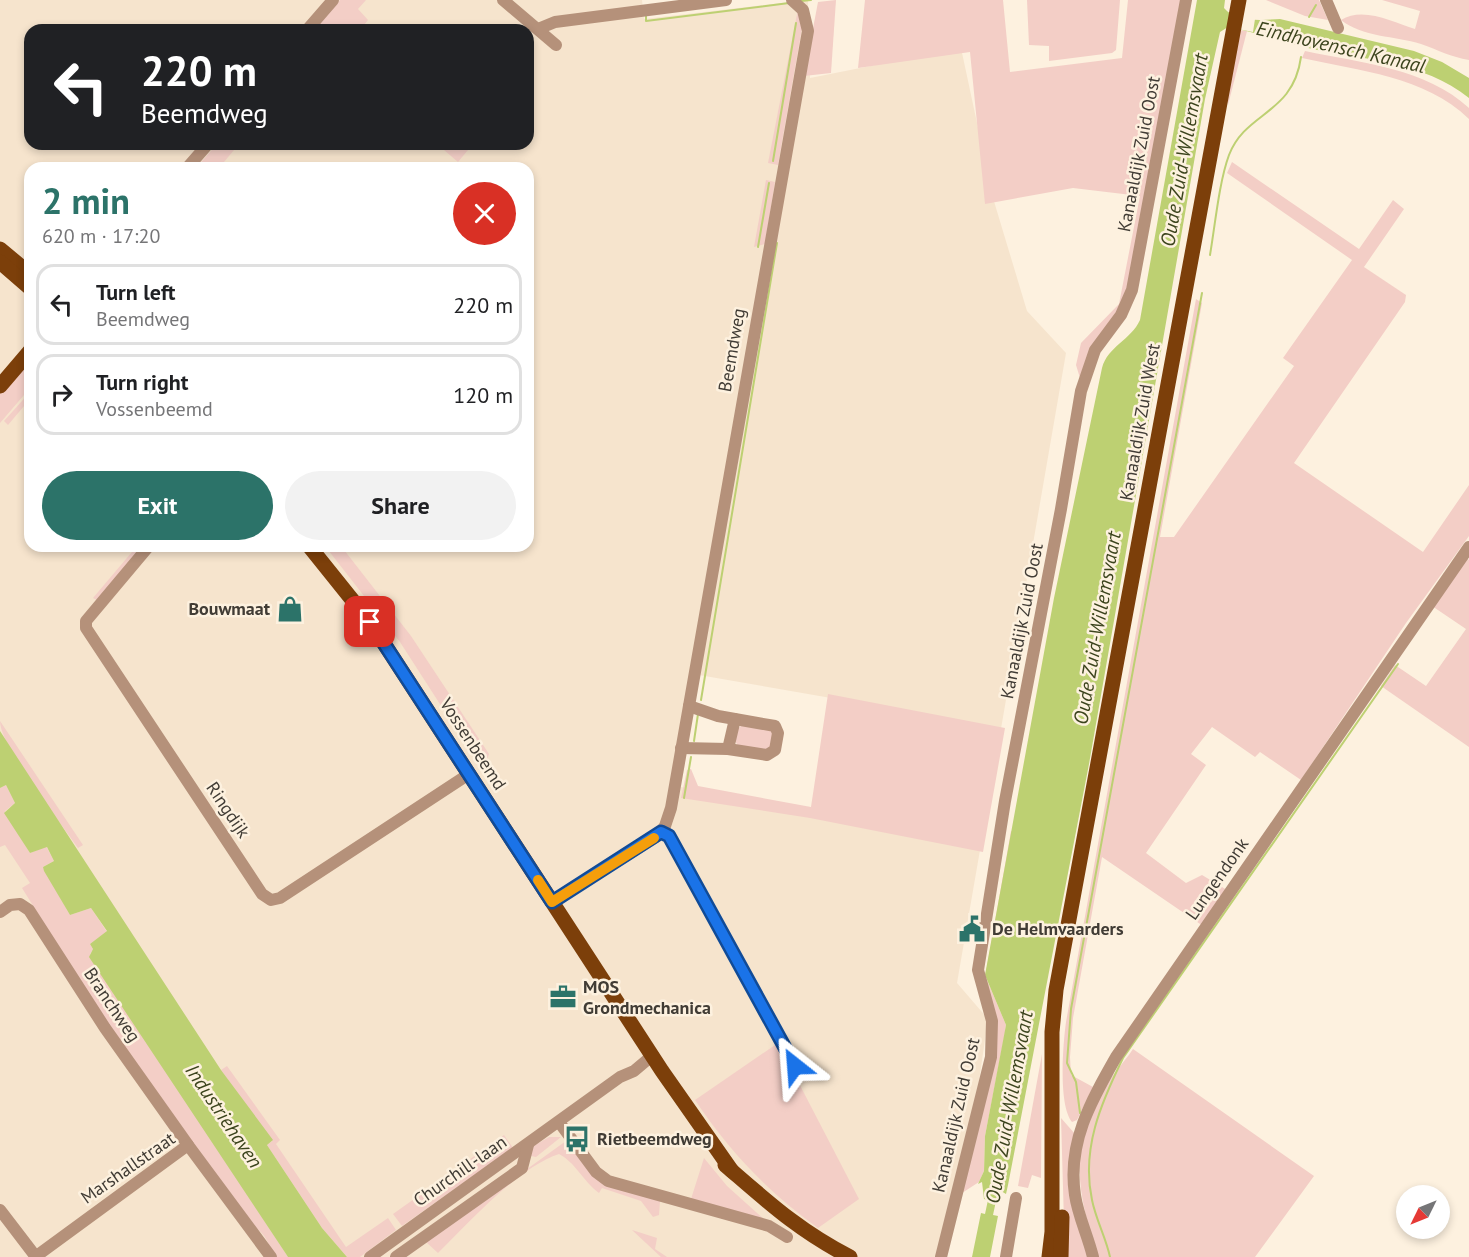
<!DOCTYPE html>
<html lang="en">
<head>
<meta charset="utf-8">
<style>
	body { margin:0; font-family:"PT Sans",sans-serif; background:#f2f2f2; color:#202124; height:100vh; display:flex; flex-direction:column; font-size:22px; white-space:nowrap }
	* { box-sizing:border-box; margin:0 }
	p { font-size:20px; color:#757577 }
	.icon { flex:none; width:33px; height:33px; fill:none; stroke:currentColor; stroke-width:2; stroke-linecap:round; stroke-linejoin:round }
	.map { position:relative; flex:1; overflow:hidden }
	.panel { position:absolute; left:24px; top:162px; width:510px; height:390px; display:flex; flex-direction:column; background:#fff; border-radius:18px; box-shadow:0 3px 9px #0003 }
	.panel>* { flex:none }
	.guide { position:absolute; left:24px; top:24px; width:510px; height:126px; border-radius:18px; box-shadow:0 3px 9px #0003; background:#202124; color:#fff; overflow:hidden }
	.needle { width:39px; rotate:227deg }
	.fabs { position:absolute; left:1396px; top:1185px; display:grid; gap:12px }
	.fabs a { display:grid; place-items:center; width:54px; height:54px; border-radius:50%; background:#fff; box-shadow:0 3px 9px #0003; font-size:30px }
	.pin { position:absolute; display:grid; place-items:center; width:51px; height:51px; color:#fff; margin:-26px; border-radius:12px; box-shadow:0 3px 9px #0006 }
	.me { position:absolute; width:66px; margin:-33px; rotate:332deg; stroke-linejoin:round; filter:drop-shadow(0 0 4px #0008) }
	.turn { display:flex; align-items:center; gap:21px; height:126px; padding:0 18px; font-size:27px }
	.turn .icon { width:78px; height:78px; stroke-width:2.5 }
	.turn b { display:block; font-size:42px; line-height:51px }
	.round { display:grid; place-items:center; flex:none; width:63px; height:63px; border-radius:32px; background:#f2f2f2 }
	.overview { display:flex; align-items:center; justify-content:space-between; height:102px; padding:0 18px }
	h1 { font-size:36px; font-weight:600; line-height:45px; color:#2c7369 }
	.primary-button { display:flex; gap:12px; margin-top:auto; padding:12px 18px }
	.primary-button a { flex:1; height:69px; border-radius:36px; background:#2c7369; color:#fff; font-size:24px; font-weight:600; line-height:69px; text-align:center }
	.primary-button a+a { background:#f2f2f2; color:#202124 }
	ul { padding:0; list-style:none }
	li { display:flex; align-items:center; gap:18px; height:81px; margin:0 12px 9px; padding:0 6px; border:3px solid #e0e0e0; border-radius:18px }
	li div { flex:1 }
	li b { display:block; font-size:22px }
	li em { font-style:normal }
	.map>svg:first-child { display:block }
	.built { fill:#f6e4cd; fill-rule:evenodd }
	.green { fill:#f3cec6 }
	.water { fill:#bdd072 }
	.pier { fill:#fdf1df }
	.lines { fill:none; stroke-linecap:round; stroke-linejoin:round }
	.stream { stroke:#bdd072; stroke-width:2 }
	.minor { stroke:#b5917a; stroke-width:12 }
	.major { stroke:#7c3f0a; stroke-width:15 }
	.route-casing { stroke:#114b97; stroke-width:15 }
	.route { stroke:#1a73e8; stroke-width:10 }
	.slow { stroke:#f59e0b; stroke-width:10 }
	.labels { text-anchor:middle; stroke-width:5; stroke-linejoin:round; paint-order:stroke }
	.street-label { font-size:18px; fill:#413c35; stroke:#fdf1df }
	.poi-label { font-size:18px; font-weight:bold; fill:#413c35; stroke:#fdf1df; text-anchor:start }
	.water-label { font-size:20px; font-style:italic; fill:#3c441d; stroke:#fdf1df }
</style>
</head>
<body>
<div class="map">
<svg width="1469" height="1257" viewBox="0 0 1469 1257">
	<rect width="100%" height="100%" fill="#fdf1df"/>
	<path class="built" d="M0,0h642l2,19 164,-19 2,78 151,-30 32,150 34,113 39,42 -109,630 31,36 -17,117 -33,121h-938zM30,30h498v114h-498zM30,168h498v378h-498zM699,675l132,23 -16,115 -134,-26z"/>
	<g class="green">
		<path d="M340,0h26l-8,9 10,11 -8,10h-46z"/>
		<path d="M836,0l-5,73 -27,3 14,-74z"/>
		<path d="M865,0h138l7,72 112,-14 6,-58h54l-57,307 -38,49 -7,22 -4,-13 5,-22 38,-39 21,-108 -67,-8 -88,16 -15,-152 -112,16z"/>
		<path d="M1027,0h93l-4,50 -4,3 -63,8v-15l-20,-1z"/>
		<path d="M1266,0h53l9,20 -23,-4z"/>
		<path d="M1382,0h87v60c-18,-3 -31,-10 -48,-16 -26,-8 -59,-7 -80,-24 22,-14 52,2 74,9l5,-18z"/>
		<path d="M799,4l7,1 -28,160 -10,-2z"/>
		<path d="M1239,30l8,1 -19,74 -1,-10z"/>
		<path d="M1305,51c56,12 121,17 164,57v11c-44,-43 -110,-48 -167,-61z"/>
		<path d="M217,144h22l-20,24h-23z"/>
		<path d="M437,144h24l7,6 -10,12z"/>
		<path d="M1232,162l127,87 34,-49 11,9 -40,58 42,28 -1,7 -111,161 129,89 46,-67v51l-63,87 -105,157 -41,-28 -5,5 -43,-30 -21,27 15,11 -60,88 40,30 16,-8 25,15 -24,36 -101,-69 -29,161 -3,39 1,18 22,12 -16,33 -5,2c-14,-17 -9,-78 -6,-100l130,-723 6,4 -42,234h14l120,-171 -11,-8 69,-98 -125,-87z"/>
		<path d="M766,180l9,2 -10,62 -11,3z"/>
		<path d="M30,359v29l-30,35v-30z"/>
		<path d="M30,392v7l-22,26 -4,-4z"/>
		<path d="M137,546h9l-47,55 -6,-3z"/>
		<path d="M325,546h16l70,90 78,118 -6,17 -83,-129z"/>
		<path d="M1466,557l3,3v187l-88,-61 14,-21 31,21 40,-57 -34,-23z"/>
		<path d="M828,694l177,34 -22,124 -173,-34 -129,-20 6,-28 4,-1 7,17 113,21z"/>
		<path d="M0,721l83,124 -5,3c-17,-25 -78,-101 -78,-127z"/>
		<path d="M744,724l27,6 5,6 -8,15 -30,-5 -3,-5 2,-12z"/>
		<path d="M6,785l9,18 -10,8 25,42 16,-7 8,15 -11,6 27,48 21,-7 16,24 -17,12 3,5 -3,5 198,303h-13c-6,-11 -9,-24 -21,-30l-146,-201 -86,-138 8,-5 -25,-38 -5,2v-59z"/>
		<path d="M1011,831l28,5 -54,139 21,50 -1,8 -20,103 -1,35 -5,11 -17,11 34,-147 -15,-69 5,-5z"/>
		<path d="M778,1043l81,156 -41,29c-51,-37 -88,-76 -123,-128z"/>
		<path d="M1133,1049l181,127 -59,81h-158c-17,-60 -30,-103 3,-163 8,-15 23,-30 33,-45z"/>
		<path d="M1042,1054l-1,124 -9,-3 -4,13 -10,-2z"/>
		<path d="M227,1066l53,74 -4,4 70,103 42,-29 8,12 -36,27h-13l-25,-29 -55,-83 5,-4 -51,-71z"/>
		<path d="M1061,1118l14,16 -2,24 16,99h-24z"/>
		<path d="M504,1135l9,13 -111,78 -9,-12z"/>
		<path d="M549,1137h12l-25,20 -5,-1 1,-9z"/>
		<path d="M566,1141l25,32 69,28 -1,14 -6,2 -12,-16 -39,-13 -3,5c-15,-11 -24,-31 -40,-39 -42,14 -89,68 -121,99l-12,-11z"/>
		<path d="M704,1158l23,28 39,35 -75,-22z"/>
		<path d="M632,1230l25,8 -2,11 12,8h-6z"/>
	</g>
	<g class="water">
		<path d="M1197,0h28l-1,8c12,15 39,12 56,11l134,32 28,11 27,16v20c-46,-37 -105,-38 -161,-50 -27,-6 -52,-16 -80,-21l-8,5 -15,67 -116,665 -81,421 -2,9 -5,-3 -2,11 -3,-1 -3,14 5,1 -8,41h-18l9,-44 4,1 3,-14 -4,-1 -2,-17 -4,2 6,-13 1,-35 21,-111 -21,-50 69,-377 48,-230c6,-22 29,-28 38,-48z"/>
		<path d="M0,731l221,339 52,70 -6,5 55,83 25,29h-59l-199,-300 4,-8 -3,-5 17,-13 -16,-23 -21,7 -26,-44 -1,-4 11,-6 -7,-14 -17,6 -26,-40 11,-10 -9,-18 -6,3z"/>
	</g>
	<path class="pier" d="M1230,14l25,5 -2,13 -25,-5z"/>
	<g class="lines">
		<g class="stream">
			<path d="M801,1l10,-1"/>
			<path d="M646,15v6l143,-18"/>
			<path d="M1309,17l7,-12"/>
			<path d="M773,161l23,-138"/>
			<path d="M758,247l11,-64"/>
			<path d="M1210,255c5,-29 9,-73 19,-100 17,-44 64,-40 72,-98"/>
			<path d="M701,700l76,-457"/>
			<path d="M694,741l4,-27"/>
			<path d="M684,798l7,-41"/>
			<path d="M1080,1113l-4,-31 -9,-19 4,-54 131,-716"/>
			<path d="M1110,1257c-4,-19 -14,-37 -18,-57 -11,-51 9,-97 31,-142l275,-394"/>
		</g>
		<g class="minor">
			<path d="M503,0l53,45"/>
			<path d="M1326,0l12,28"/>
			<path d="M538,29l17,-7 171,-22"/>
			<path d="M307,30l26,-30"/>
			<path d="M187,168l21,-24"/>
			<path d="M149,546l-63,75v7l176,266 9,6 9,-2 189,-124"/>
			<path d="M681,748l47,1 39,6 8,-5 3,-17 -3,-7 -57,-10 -29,-10"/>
			<path d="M728,749l7,-30"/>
			<path d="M661,832l8,4 8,13 118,217"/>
			<path d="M552,902l104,-65 9,-11 6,-18 137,-777 -5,-21 -11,-10"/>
			<path d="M0,912l10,-7 10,-1 9,6 76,118 83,117"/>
			<path d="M559,1122l37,50 12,9 161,45 18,11"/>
			<path d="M0,1210l36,47"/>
			<path d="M35,1257l153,-112 83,112"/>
			<path d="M370,1257l250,-180 14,-6 19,-16"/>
			<path d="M396,1257l126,-89 6,-23"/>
			<path d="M941,1257l50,-200 1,-36 -14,-51 27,-169 56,-292 20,-118 14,-41 26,-35 11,-25 54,-290"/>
			<path d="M1006,1257l10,-59"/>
			<path d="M1093,1257c-5,-21 -15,-41 -18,-62 -8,-52 16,-94 41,-138l353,-510"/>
		</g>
		<g class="major">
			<path d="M0,249l30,25"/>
			<path d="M0,262l30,26"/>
			<path d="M0,386l30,-35"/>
			<path d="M309,546l61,76 292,449 70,100"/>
			<path d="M725,1165c43,37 74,66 125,92"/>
			<path d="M1049,1257l3,-25v-200l4,-42 183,-990"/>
			<path d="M1061,1257l1,-40"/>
		</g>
	</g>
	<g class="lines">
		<g class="route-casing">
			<path id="route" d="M370,622l182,280 109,-70 8,4 126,230"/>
		</g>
		<use href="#route" class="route"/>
		<path class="slow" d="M538,880l14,22 102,-64"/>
	</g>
	<defs>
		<g id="shop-bare" transform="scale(2.07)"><path d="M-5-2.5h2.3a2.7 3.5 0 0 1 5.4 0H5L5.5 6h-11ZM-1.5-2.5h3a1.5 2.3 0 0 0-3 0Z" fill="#2c7369" stroke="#fdf1df" stroke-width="2.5" paint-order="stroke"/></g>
		<g id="civic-bare" transform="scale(2.07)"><path d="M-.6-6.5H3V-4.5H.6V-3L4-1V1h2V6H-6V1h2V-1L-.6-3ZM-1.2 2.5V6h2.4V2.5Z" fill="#2c7369" stroke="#fdf1df" stroke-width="2.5" paint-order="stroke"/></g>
		<g id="office-bare" transform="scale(2.07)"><path d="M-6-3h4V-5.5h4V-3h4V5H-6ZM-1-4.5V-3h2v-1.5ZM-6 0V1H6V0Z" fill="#2c7369" stroke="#fdf1df" stroke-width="2.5" paint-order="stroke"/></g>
		<g id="bus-bare" transform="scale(2.07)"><path d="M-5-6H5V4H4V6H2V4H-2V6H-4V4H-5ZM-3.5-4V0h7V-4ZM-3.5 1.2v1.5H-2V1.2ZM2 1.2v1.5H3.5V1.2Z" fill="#2c7369" stroke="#fdf1df" stroke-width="2.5" paint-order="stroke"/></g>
	</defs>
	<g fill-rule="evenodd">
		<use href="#shop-bare" x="290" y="609"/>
		<use href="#civic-bare" x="972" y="929"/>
		<use href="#office-bare" x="563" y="997"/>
		<use href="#bus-bare" x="577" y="1139"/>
	</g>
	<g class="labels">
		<g class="street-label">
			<text transform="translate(1139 154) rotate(-79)" y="6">Kanaaldijk Zuid Oost</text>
			<text transform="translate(732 350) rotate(-80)" y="6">Beemdweg</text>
			<text transform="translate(1140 422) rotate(-80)" y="6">Kanaaldijk Zuid West</text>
			<text transform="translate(1022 621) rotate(-79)" y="6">Kanaaldijk Zuid Oost</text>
			<text transform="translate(473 744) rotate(57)" y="6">Vossenbeemd</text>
			<text transform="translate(228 810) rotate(56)" y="6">Ringdijk</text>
			<text transform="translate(1217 879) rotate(-55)" y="6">Lungendonk</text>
			<text transform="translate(112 1005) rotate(56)" y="6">Branchweg</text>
			<text transform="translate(956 1115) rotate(-77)" y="6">Kanaaldijk Zuid Oost</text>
			<text transform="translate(128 1168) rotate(-35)" y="6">Marshallstraat</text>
			<text transform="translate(460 1171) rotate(-35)" y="6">Churchill-laan</text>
		</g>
		<g class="poi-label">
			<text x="270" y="615" text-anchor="end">Bouwmaat</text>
			<text x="992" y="935">De Helmvaarders</text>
			<text x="583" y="993">MOS<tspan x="583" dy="21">Grondmechanica</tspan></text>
			<text x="597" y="1145">Rietbeemdweg</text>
		</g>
		<g class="water-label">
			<text transform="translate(1341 47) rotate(13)" y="7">Eindhovensch Kanaal</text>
			<text transform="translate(1184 150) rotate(-80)" y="7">Oude Zuid-Willemsvaart</text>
			<text transform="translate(1097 628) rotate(-80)" y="7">Oude Zuid-Willemsvaart</text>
			<text transform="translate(1009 1107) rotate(-80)" y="7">Oude Zuid-Willemsvaart</text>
			<text transform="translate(224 1116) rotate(56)" y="7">Industriehaven</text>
		</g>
	</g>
</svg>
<div class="fabs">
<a><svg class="needle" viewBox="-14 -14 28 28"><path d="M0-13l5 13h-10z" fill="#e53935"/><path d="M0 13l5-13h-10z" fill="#757577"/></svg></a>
</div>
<div class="pin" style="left:370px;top:622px;background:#d93025"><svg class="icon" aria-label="arrive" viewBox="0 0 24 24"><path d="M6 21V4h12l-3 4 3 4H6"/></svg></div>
<svg class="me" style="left:795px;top:1066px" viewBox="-20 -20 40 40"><path d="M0-17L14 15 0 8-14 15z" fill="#1a73e8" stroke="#fff" stroke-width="4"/></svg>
<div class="guide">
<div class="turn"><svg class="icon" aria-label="left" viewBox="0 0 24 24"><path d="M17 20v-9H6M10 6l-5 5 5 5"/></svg><div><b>220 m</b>Beemdweg</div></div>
</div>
<section class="panel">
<div class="overview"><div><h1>2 min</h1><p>620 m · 17:20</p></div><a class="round" style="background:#d93025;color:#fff"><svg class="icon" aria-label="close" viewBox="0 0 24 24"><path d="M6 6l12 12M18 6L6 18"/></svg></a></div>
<ul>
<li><svg class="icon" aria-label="left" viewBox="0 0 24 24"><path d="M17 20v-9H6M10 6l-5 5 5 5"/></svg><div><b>Turn left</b><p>Beemdweg</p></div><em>220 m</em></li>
<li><svg class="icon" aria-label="right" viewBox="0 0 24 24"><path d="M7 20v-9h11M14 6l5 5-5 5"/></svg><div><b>Turn right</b><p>Vossenbeemd</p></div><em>120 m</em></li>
</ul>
<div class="primary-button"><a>Exit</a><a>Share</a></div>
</section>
</div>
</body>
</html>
